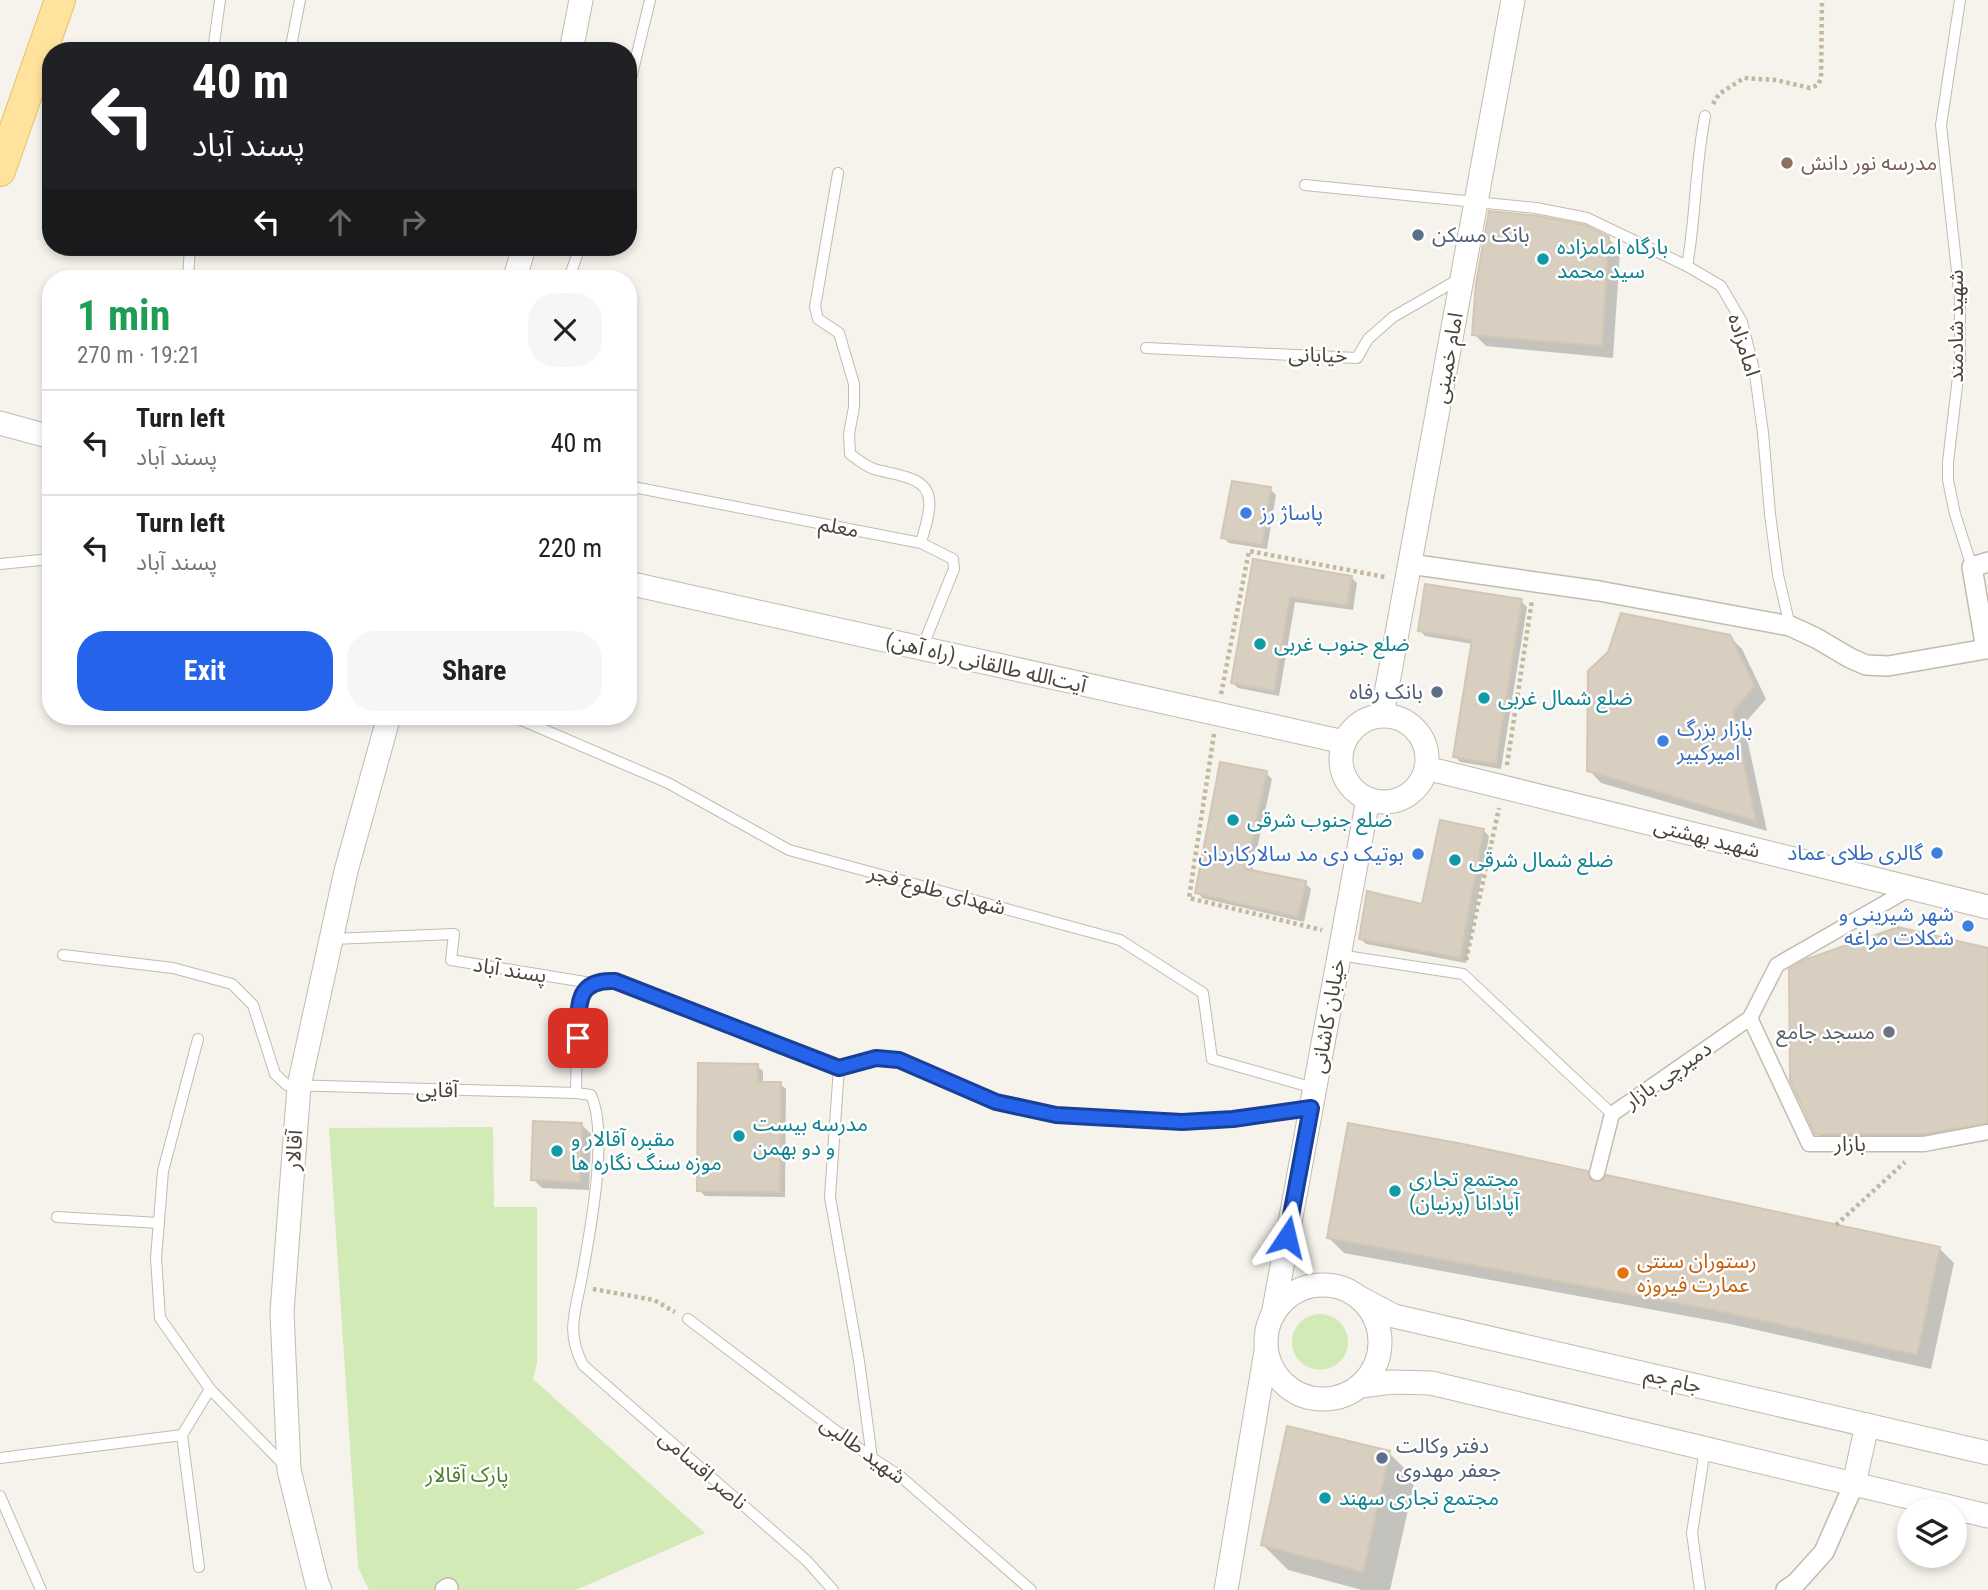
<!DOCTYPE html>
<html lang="en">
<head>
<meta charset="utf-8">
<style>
	body { margin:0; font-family:"Roboto Condensed","Noto Sans Arabic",sans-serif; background:#f6f6f6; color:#202124; height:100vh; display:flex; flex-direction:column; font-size:26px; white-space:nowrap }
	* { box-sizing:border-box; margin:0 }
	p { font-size:23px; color:#757577 }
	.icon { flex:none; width:38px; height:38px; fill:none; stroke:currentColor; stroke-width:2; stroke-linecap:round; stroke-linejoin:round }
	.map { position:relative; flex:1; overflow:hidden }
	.panel { position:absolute; left:42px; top:270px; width:595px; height:455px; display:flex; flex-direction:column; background:#fff; border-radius:28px; box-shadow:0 4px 10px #0003 }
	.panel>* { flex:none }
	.hud { position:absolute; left:42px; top:42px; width:595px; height:214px; border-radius:28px; box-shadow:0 4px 10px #0003; background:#202124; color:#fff; overflow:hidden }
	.buttons { position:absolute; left:1897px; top:1498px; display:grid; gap:14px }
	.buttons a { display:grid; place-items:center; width:70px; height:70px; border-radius:50%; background:#fff; box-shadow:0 4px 10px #0003; font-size:35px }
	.pin { position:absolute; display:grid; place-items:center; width:60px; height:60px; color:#fff; margin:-30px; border-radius:14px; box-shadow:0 4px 10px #0006 }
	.me { position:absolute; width:77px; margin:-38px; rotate:10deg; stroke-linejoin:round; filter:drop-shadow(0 0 5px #0008) }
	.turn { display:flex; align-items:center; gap:24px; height:147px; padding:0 35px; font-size:32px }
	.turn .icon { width:91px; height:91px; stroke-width:2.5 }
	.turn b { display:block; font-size:49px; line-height:60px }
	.lanes { display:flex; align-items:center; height:66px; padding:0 35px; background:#0003; justify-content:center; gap:35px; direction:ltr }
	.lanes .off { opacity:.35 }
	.round { display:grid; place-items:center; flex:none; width:74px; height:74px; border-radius:28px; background:#f6f6f6 }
	.head { display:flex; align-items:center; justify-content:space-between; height:119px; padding:0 35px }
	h1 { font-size:42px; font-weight:700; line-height:52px; color:#1e9e55 }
	.action { display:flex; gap:14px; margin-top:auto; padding:14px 35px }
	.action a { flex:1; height:80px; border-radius:28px; background:#2563eb; color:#fff; font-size:28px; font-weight:700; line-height:80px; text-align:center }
	.action a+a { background:#f6f6f6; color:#202124 }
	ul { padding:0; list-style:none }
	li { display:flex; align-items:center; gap:21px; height:105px; padding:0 35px; border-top:2px solid #e0e0e0 }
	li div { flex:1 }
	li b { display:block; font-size:26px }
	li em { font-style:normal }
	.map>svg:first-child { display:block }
	.green { fill:#d2eab5 }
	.shadow { fill:#0003 }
	.building { fill:#d8cfc1; stroke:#d3c7b4; stroke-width:2 }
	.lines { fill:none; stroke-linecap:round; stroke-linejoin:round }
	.service-casing { stroke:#c2bbae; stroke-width:12 }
	.pedestrian-casing { stroke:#c2bbae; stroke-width:17 }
	.minor-casing { stroke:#c2bbae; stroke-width:22 }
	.tertiary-casing { stroke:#c2bbae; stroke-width:25 }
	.primary-casing { stroke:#e6c16a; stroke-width:32 }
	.path { stroke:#c4b79f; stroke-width:4.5; stroke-dasharray:3.5 3.5; stroke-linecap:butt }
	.service { stroke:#fff; stroke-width:10 }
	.pedestrian { stroke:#fff; stroke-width:14 }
	.minor { stroke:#fff; stroke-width:19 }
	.tertiary { stroke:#fff; stroke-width:23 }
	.primary { stroke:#ffe39c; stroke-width:30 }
	.route-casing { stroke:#184099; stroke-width:18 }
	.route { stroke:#2563eb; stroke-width:12 }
	.education-dot { fill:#8d6e63; stroke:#fff; stroke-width:2.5 }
	.service-dot { fill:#5c6f8a; stroke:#fff; stroke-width:2.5 }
	.culture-dot { fill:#0f9aa8; stroke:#fff; stroke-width:2.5 }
	.shop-dot { fill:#3f7fe0; stroke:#fff; stroke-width:2.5 }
	.worship-dot { fill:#6b7280; stroke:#fff; stroke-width:2.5 }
	.food-dot { fill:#e8710a; stroke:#fff; stroke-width:2.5 }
	.labels { text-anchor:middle; stroke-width:5; stroke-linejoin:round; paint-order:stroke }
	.education-label { font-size:21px; fill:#785e54; stroke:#fff; text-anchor:start }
	.service-label { font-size:21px; fill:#4e5e75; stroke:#fff; text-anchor:start }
	.culture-label { font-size:21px; fill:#0d838f; stroke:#fff; text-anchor:start }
	.street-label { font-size:21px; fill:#4b4439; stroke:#fff }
	.shop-label { font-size:21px; fill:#366cbe; stroke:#fff; text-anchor:end }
	.worship-label { font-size:21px; fill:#5b616d; stroke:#fff; text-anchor:end }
	.food-label { font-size:21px; fill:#c56008; stroke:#fff; text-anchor:start }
	.park-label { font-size:21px; fill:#4a7f2a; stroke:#fff }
</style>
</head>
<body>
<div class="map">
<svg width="1988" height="1590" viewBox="0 0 1988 1590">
	<rect width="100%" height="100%" fill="#f6f3ec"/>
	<g class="green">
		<path d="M493,1127l1,80h43v156l-4,16 172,154 -129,57h-207l-11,-23 -29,-439z"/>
		<circle cx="1320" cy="1342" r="28"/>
	</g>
	<g class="shadow">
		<path d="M1608,238l12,13 -7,107 -127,-12 -12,-12z"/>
		<path d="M1270,489l6,6 -9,54 -38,-6 -6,-6z"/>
		<path d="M1255,561l97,17 5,5 -4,27 -58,-8 -16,94 -41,-8 -6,-6z"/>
		<path d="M1521,601l6,6 -26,162 -41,-7 -5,-6 18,-112 -48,-8 -5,-6z"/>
		<path d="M1729,636l13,13 24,50 -22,25 23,107 -166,-48 -12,-13z"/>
		<path d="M1266,773l6,6 -20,93 53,11 6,6 -7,33 -102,-24 -5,-6z"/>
		<path d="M1483,830l6,6 -23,127 -100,-19 -6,-6 63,-32z"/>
		<path d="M1988,950v186l-159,10 -12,-13z"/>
		<path d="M757,1066l6,5v13h17l6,5 -1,108 -80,-1 -6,-6z"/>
		<path d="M582,1125l9,9 -2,56 -47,-2 -9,-9z"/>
		<path d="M1587,1173l10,11 342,64 15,15 -23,106 -201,-45 -386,-71 -15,-15z"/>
		<path d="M1389,1453l26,26 -25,111h-28l-74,-20 -26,-26z"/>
	</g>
	<g class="building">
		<path d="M1489,211l49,5 47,9 24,12 -7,109 -130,-11 4,-52z"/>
		<path d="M1232,481l39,6 -9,58 -41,-7z"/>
		<path d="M1253,559l99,17 -5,29 -57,-8 -16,94 -43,-8z"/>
		<path d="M1425,584l97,15 -26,165 -43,-7 19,-117 -54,-9z"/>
		<path d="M1621,613l109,22 25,51 -22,25 23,110 -169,-50 1,-100 20,-19z"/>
		<path d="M1220,762l47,9 -21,98 60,12 -8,36 -103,-24z"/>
		<path d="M1440,820l44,9 -24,129 -101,-19 8,-48 55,13z"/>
		<path d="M1898,927l90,21v175l-65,11h-108l-25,-54 -1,-111 18,-10z"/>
		<path d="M698,1063l60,1v18h23l-1,110 -83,-1z"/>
		<path d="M533,1121l49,2 -2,59 -49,-2z"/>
		<path d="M1348,1123l115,21 125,27 2,8 5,3 8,-2 3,-5 334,72 -23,108 -203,-45 -387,-72z"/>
		<path d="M1287,1426l103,25 -27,121 -102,-27z"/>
	</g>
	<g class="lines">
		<g class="service-casing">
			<g id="service">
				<path d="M1960,0l-19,125 19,174v61l-12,102v18l7,34 17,53"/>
				<path d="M213,51l7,-51"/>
				<path d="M290,51l10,-51"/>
				<path d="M628,91l22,-91"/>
				<path d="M838,173l-23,134 3,12 21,14 15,51v23l-5,27 1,20c8,6 15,12 24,15 19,6 52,6 55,30 2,14 -5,31 -8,44"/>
				<path d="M1305,185l231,23 51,10 100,48 34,20 21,36 13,52 8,59 7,81 8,61 12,51"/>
				<path d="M1687,266c9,-49 8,-100 18,-150"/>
				<path d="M188,278l2,-31"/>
				<path d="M569,278l11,-31"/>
				<path d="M1146,348l211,10 11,-19 25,-22 66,-38"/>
				<path d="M628,486l293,57 32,16 1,10 -32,79"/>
				<path d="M0,564l51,-5"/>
				<path d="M512,716l156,67 121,67 331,90 83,53 9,66 102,29"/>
				<path d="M332,939l122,-5 -3,26 140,23"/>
				<path d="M63,955l110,13 59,16 21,21 22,69 12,11 289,8 15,2c18,39 -1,137 -9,181 -6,35 -17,55 1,89l224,196 26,29"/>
				<path d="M1339,955l124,19 149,140"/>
				<path d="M198,1039l-35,132 -7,87 4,60 50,71"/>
				<path d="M839,1067l-9,130 29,164 13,97"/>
				<path d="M576,1093c1,-21 -2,-95 13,-107 7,-7 17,-6 26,-5l224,86 37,-9 23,2 97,42 60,13 126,7 51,-3 78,-11"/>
				<path d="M57,1217l102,6"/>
				<path d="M688,1319l184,139 28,18 131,114"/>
				<path d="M182,1435l17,132"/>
				<path d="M0,1458l182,-23 28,-46 76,78"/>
				<path d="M0,1496l41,94"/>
				<path d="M1700,1590l-8,-57 13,-84"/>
			</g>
		</g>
		<g class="pedestrian-casing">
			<g id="pedestrian">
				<path d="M1750,1018l59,126h115l64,-12"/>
				<path d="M1597,1173l15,-59 138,-96 27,-53 134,-77"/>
			</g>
		</g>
		<g class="minor-casing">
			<g id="minor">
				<path d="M1410,564l189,27 191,35 26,12 34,20 16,7 22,1 98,-17 -14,-82 16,-5"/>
				<path d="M445,1590l3,-2"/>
				<path d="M1786,1590l10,-7 28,-31 30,-68"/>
			</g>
		</g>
		<g class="tertiary-casing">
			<g id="tertiary">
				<path d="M571,51l10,-51"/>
				<path d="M515,278l9,-31"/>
				<path d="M0,423l51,14"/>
				<path d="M628,583l716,159"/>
				<path d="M1382,715l131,-715"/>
				<circle cx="1384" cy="759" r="43"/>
				<path d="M1426,768l562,139"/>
				<circle cx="1323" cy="1342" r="57"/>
				<path d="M1360,1298l34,18 594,137"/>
				<path d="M1273,1315l95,-516"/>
				<path d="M1361,1386l31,-4 39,1 557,133"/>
				<path d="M1854,1484l13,-59"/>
				<path d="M320,1590l-3,-7 -28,-113 -7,-158 17,-226 47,-215 43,-155"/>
				<path d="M1226,1590l40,-239"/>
			</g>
		</g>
		<g class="primary-casing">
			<path id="primary" d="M0,171l60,-171"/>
		</g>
		<g class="path">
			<path d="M1713,104l6,-10 25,-16 32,2 34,8 8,-3 3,-7 1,-78"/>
			<path d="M1221,694l28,-143 136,26"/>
			<path d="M1214,734l-25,164 133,32"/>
			<path d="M1507,765l25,-165"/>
			<path d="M1466,960l33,-152"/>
			<path d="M1836,1225l69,-63"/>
			<path d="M593,1289l61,11 21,12"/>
		</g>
		<use href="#service" class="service"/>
		<use href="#pedestrian" class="pedestrian"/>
		<use href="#minor" class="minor"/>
		<use href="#tertiary" class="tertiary"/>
		<use href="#primary" class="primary"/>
	</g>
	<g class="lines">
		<g class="route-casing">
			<path id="route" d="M578,1038c1,-31 -4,-59 37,-57l224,87 37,-10 23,2 97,42 60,13 126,7 51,-3 78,-11 -24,129"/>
		</g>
		<use href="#route" class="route"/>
	</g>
	<circle class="education-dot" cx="1787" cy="163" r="7"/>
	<g class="service-dot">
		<circle cx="1418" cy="235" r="7"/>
		<circle cx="1437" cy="692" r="7"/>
		<circle cx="1382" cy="1458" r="7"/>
	</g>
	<g class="culture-dot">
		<circle cx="1543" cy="259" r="7"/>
		<circle cx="1260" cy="644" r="7"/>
		<circle cx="1484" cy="698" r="7"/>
		<circle cx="1233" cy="820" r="7"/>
		<circle cx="1455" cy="860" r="7"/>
		<circle cx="739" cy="1136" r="7"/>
		<circle cx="557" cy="1151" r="7"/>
		<circle cx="1395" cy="1191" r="7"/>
		<circle cx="1325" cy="1498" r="7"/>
	</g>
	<g class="shop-dot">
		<circle cx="1246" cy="513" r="7"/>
		<circle cx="1663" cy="741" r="7"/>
		<circle cx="1937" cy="853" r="7"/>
		<circle cx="1418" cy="854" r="7"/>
		<circle cx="1968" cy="926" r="7"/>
	</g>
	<circle class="worship-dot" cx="1889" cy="1032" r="7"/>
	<circle class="food-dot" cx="1623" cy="1273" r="7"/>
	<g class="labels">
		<g class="education-label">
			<text x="1801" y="170">مدرسه نور دانش</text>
		</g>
		<g class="service-label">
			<text x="1432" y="242">بانک مسکن</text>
			<text x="1423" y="699" text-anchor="end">بانک رفاه</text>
			<text x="1396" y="1453">دفتر وکالت<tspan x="1396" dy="24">جعفر مهدوی</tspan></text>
		</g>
		<g class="culture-label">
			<text x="1557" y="254">بارگاه امامزاده<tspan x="1557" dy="24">سید محمد</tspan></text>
			<text x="1274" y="651">ضلع جنوب غربی</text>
			<text x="1498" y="705">ضلع شمال غربی</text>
			<text x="1247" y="827">ضلع جنوب شرقی</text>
			<text x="1469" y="867">ضلع شمال شرقی</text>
			<text x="753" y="1131">مدرسه بیست<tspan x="753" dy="24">و دو بهمن</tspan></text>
			<text x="571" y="1146">مقبره آقالار و<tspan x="571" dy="24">موزه سنگ نگاره ها</tspan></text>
			<text x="1409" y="1186">مجتمع تجاری<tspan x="1409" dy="24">آپادانا (پرنیان)</tspan></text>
			<text x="1339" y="1505">مجتمع تجاری سهند</text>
		</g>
		<g class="street-label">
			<text transform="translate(1956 326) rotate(-90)" y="7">شهید شادمند</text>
			<text transform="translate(1744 345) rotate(73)" y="7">امامزاده</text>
			<text transform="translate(1318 355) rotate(1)" y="7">خیابانی</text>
			<text transform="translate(1448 358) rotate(-80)" y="7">امام خمینی</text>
			<text transform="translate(839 527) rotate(11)" y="7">معلم</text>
			<text transform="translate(986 663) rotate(13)" y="7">(راه آهن) آیت‌الله طالقانی</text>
			<text transform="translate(1707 838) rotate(14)" y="7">شهید بهشتی</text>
			<text transform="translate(937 890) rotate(15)" y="7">شهدای طلوع فجر</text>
			<text transform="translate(510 970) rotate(9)" y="7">پسند آباد</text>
			<text transform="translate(1328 1016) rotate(-80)" y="7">خیابان کاشانی</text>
			<text transform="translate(1668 1075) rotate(-35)" y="7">دمیرچی بازار</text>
			<text transform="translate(437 1090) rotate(1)" y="7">آقایی</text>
			<text x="1850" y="1151">بازار</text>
			<text transform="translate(294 1150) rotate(-86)" y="7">آقالار</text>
			<text transform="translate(1673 1380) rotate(13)" y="7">جام جم</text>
			<text transform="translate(863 1450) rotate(36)" y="7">شهید طالبی</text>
			<text transform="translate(703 1470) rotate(41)" y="7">ناصر اقسامی</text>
		</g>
		<g class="shop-label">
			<text x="1260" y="520" text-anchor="start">پاساژ رز</text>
			<text x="1677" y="736" text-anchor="start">بازار بزرگ<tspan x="1677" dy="24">امیرکبیر</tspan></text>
			<text x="1923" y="860">گالری طلای عماد</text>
			<text x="1404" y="861">بوتیک دی مد سالارکاردان</text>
			<text x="1954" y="921">شهر شیرینی و<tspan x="1954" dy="24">شکلات مراغه</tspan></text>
		</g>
		<g class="worship-label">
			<text x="1875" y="1039">مسجد جامع</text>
		</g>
		<g class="food-label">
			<text x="1637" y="1268">رستوران سنتی<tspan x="1637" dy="24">عمارت فیروزه</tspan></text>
		</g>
		<g class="park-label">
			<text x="467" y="1482">پارک آقالار</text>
		</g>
	</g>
</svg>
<div class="buttons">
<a><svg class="icon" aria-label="layers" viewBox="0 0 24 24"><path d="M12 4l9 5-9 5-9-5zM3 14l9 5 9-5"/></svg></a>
</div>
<div class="pin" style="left:578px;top:1038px;background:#d93025"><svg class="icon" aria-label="arrive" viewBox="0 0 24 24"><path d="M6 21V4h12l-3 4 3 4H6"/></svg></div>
<svg class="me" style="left:1287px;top:1237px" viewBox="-20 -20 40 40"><path d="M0-17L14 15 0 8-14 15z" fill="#2563eb" stroke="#fff" stroke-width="4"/></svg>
<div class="hud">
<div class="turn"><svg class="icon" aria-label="left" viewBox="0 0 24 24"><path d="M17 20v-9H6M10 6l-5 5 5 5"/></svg><div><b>40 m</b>پسند آباد</div></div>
<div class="lanes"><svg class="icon" aria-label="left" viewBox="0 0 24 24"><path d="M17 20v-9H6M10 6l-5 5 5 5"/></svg><svg class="icon off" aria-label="ahead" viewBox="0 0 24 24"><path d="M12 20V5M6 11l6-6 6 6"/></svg><svg class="icon off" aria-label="right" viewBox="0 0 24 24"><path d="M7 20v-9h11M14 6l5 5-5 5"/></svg></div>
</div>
<section class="panel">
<div class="head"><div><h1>1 min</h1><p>270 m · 19:21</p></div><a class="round"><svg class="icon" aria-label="close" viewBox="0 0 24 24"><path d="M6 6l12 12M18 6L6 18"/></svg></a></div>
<ul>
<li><svg class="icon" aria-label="left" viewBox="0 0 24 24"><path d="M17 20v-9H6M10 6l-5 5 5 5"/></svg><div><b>Turn left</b><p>پسند آباد</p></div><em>40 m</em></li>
<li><svg class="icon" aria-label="left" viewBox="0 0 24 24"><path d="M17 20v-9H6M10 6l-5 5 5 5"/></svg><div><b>Turn left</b><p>پسند آباد</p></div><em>220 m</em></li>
</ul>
<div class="action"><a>Exit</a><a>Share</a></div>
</section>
</div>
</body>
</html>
